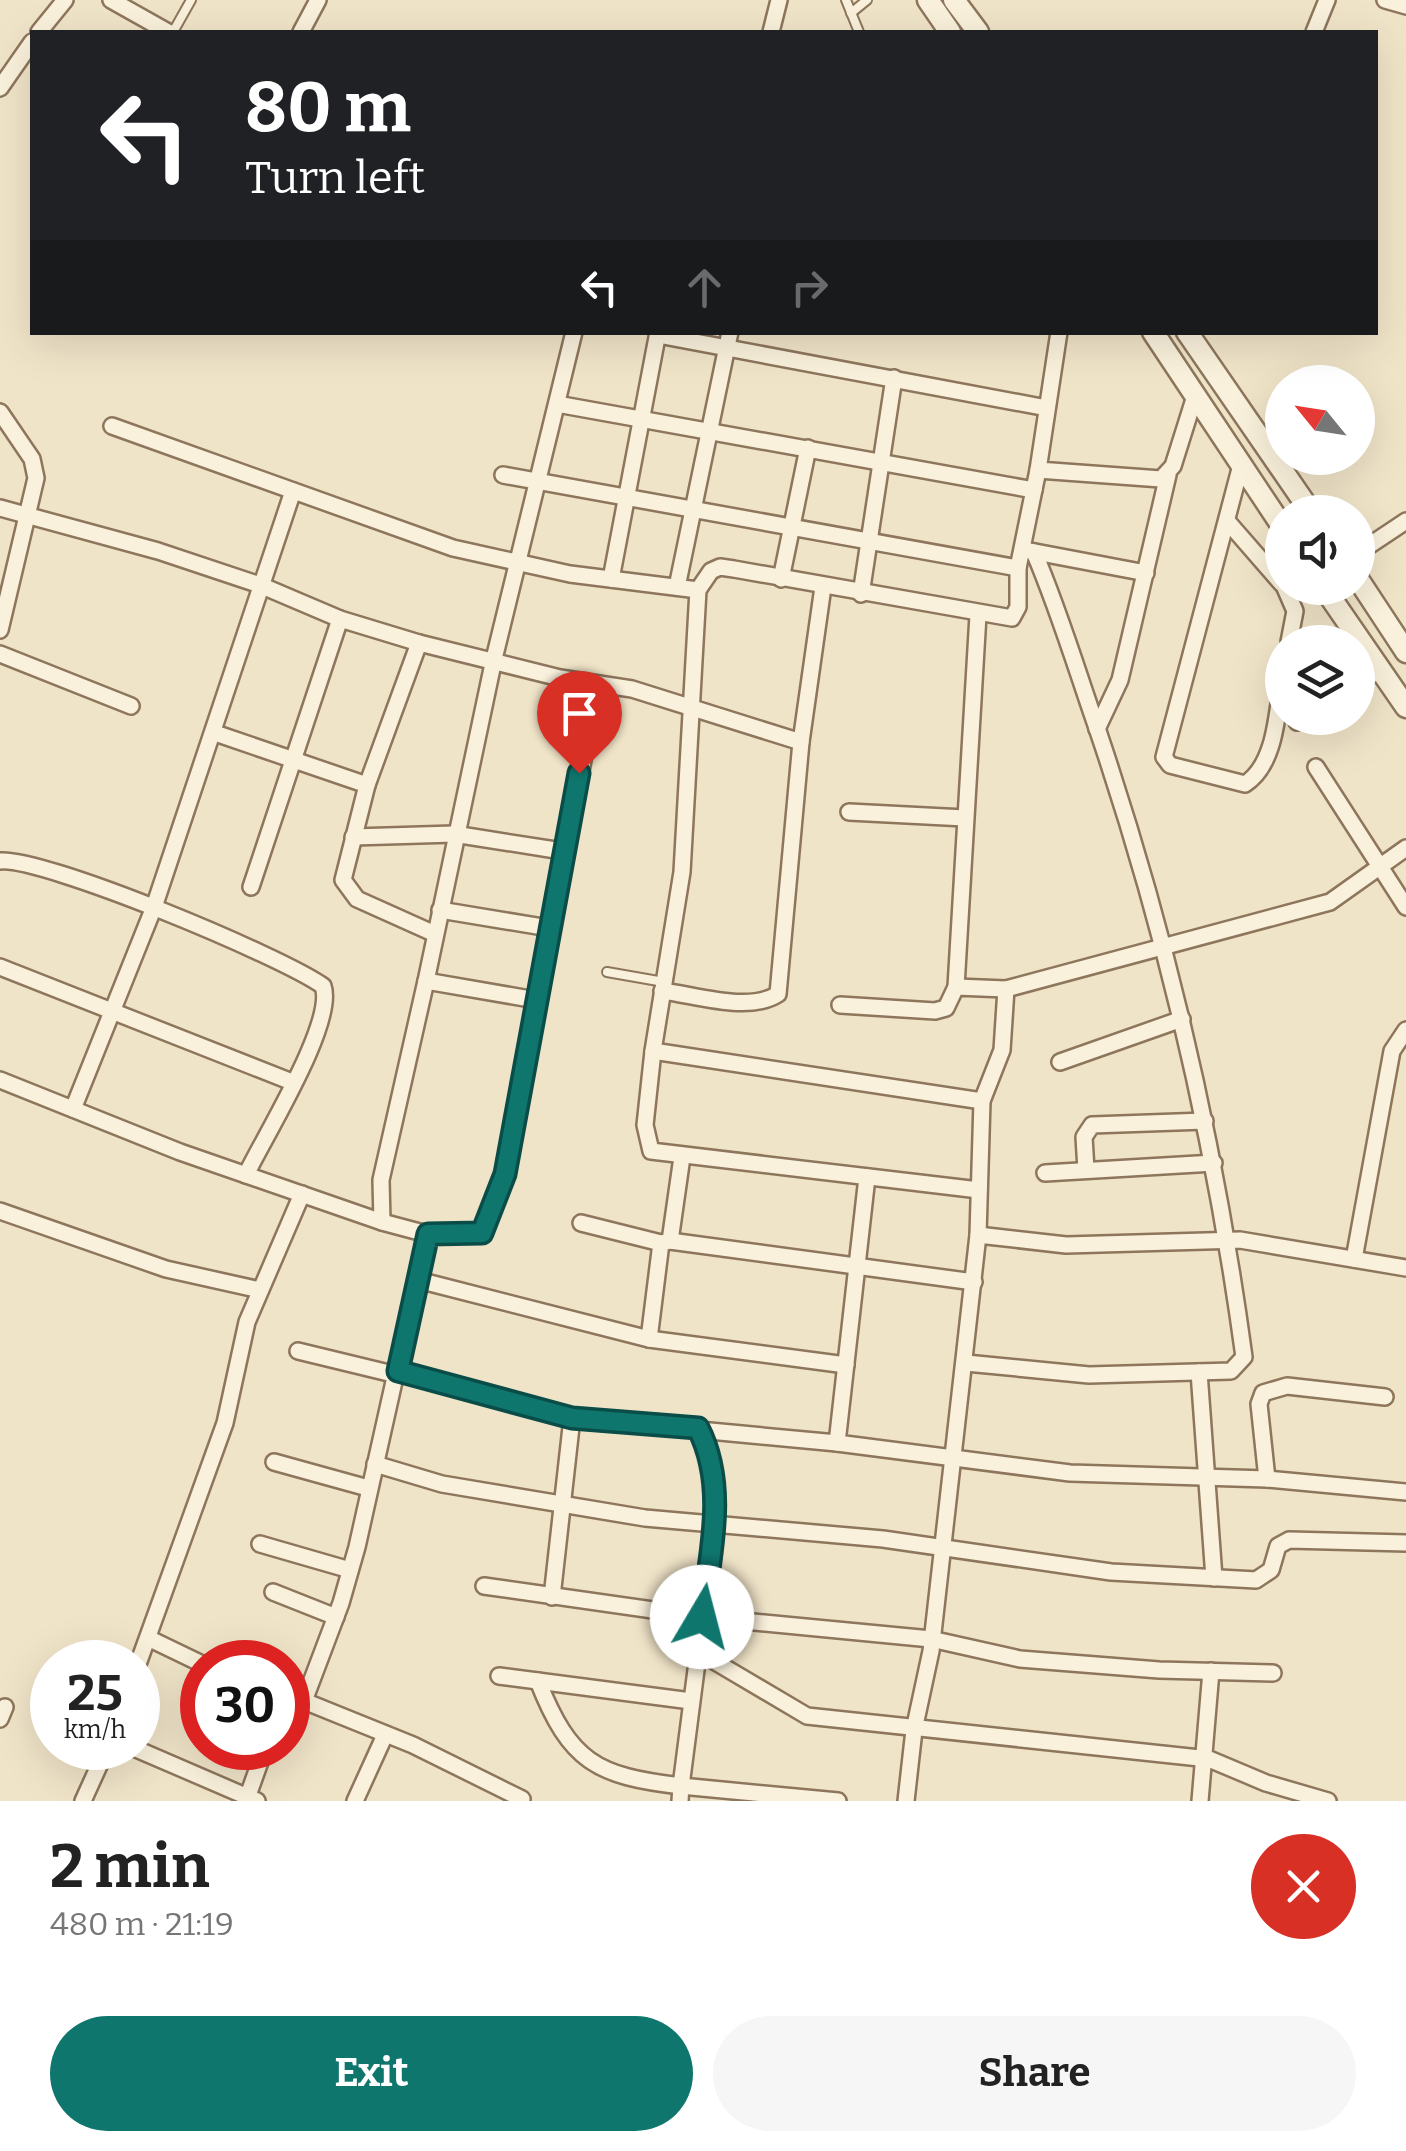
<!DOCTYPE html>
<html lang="en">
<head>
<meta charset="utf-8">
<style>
	body { margin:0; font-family:Bitter,serif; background:#f6f6f6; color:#222; height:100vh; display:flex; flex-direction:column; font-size:38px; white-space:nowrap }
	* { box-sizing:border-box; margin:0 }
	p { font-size:32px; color:#767676 }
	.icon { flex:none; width:55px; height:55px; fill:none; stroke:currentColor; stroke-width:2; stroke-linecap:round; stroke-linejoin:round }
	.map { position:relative; height:1801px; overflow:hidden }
	.side { display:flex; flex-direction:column; background:#fff; flex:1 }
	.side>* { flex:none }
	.top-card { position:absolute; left:30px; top:30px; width:1348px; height:305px; border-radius:0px; box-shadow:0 10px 40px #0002; background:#202124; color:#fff; overflow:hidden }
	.needle { width:65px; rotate:300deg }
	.tools { position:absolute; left:1265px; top:365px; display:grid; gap:20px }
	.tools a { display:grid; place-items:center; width:110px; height:110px; border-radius:50%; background:#fff; box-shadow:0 10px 40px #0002; font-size:50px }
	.speed { position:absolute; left:30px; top:1640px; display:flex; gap:20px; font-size:50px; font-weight:700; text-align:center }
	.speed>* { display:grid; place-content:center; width:130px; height:130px; border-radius:50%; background:#fff; box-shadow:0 10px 40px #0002; line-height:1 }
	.speed small { font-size:25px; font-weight:400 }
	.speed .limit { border:15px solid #d22; background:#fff; color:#111 }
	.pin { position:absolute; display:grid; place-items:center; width:85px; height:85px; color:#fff; margin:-102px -42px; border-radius:50% 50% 50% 0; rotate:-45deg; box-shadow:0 0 10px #0007 }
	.pin .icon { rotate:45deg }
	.me { position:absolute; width:110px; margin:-55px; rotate:8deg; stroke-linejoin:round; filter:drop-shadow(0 0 8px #0008) }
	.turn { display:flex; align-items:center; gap:35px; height:210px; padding:0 50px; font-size:45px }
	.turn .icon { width:130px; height:130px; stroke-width:2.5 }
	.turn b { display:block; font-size:70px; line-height:85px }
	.lanes { display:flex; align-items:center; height:95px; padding:0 50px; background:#0003; justify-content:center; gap:50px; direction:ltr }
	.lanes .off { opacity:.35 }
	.round { display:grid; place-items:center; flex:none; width:105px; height:105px; border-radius:52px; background:#f6f6f6 }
	.summary { display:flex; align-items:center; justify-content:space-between; height:170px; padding:0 50px }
	h1 { font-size:60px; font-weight:700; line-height:75px }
	.action { display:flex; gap:20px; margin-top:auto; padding:20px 50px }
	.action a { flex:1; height:115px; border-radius:60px; background:#0f766e; color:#fff; font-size:40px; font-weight:700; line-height:115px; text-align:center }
	.action a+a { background:#f6f6f6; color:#222 }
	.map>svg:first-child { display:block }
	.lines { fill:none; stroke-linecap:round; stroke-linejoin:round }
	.service-casing { stroke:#8d765c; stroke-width:12 }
	.minor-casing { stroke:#8d765c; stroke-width:20 }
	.tertiary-casing { stroke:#8d765c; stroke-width:25 }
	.service { stroke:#faf1dc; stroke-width:8 }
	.minor { stroke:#faf1dc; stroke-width:15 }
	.tertiary { stroke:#faf1dc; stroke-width:20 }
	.route-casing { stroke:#0a4d48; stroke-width:25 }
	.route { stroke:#0f766e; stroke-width:18 }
</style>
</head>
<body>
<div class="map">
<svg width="1406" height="1801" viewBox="0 0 1406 1801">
	<rect width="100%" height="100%" fill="#f0e4c8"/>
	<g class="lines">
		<g class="service-casing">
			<g id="service">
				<path d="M846,0l13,32"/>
				<path d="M851,13l16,-13"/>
				<path d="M173,32l18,-32"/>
				<path d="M607,972l57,10"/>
			</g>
		</g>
		<g class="minor-casing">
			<g id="minor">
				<path d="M111,0l57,32"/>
				<path d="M1385,0l21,6"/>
				<path d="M39,32l26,-32"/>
				<path d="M301,32l17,-32"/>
				<path d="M771,32l8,-32"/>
				<path d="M1314,32l13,-32"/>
				<path d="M0,88l32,-46"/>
				<path d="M1059,332l-21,138 123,9 12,-13 22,-70"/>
				<path d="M658,335l389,73"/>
				<path d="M557,404l477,86"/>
				<path d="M0,412l32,47 4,19 -36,152"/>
				<path d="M112,426l341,122 117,26 128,16"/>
				<path d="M1241,465l-77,292 6,8 75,19c30,-19 32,-69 37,-103"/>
				<path d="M503,475l515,93"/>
				<path d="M0,508l158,43 102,34 80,34 79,24 141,35 72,11 169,53"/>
				<path d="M1228,522l54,62"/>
				<path d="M1030,551l116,22"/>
				<path d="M1358,553l48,-32"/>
				<path d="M611,579l47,-247"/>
				<path d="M781,579l27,-131"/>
				<path d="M677,587l53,-255"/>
				<path d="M1285,588l10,23 -6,31"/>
				<path d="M861,594l33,-216"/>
				<path d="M0,654l131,52"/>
				<path d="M1358,684l22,-15"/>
				<path d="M1297,722l8,-4"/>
				<path d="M1097,729l23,-49 48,-205"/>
				<path d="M215,733l152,52 -24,95 14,19 78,35"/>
				<path d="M1316,767l90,140"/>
				<path d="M367,785l52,-142"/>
				<path d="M849,812l116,6"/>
				<path d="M353,837l101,-3 108,17"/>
				<path d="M0,861c44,-4 281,95 323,125 13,36 -59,151 -77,189"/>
				<path d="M251,887l89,-268"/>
				<path d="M440,910l109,18"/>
				<path d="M0,967l292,115"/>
				<path d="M426,981l68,-322 80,-327"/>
				<path d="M956,987l22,-372"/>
				<path d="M662,991c34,4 87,22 116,3l23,-252 22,-155"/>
				<path d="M536,1000l62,-316"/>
				<path d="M840,1005l95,6 11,-3 10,-21 50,2"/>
				<path d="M653,1051l-8,74 6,26 328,39"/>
				<path d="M1060,1062l122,-43"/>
				<path d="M0,1080l180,72 202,70 -1,-42 45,-199 110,19 -31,174 -23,59 -55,1 -70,313 -16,56 -37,98"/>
				<path d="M982,1101l-329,-50 29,-179 16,-282 13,-19 9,-4 14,2 278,49 6,-11v-39l20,-98"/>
				<path d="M73,1109l81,-202 139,-416"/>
				<path d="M1086,1170l-2,-33 8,-12 113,-4"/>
				<path d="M1045,1173l169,-10"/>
				<path d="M867,1177l-30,266 233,30 197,6 139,13"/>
				<path d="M0,1211l166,58 94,21"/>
				<path d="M382,1222l45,12"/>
				<path d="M581,1223l80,20"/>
				<path d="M978,1235l4,-134 20,-51 4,-61 324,-87 76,-54"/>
				<path d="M670,1241l12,-84"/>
				<path d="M1354,1259l38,-208 14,-21"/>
				<path d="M418,1280l231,59 12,-96 9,-2 304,41"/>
				<path d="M649,1339l197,26"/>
				<path d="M298,1351l99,24"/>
				<path d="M966,1363l123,12 142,-4 13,-14c-29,-214 -77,-422 -146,-626 -21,-60 -39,-121 -64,-179"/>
				<path d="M398,1371l174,47 265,25"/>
				<path d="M1199,1372l15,206"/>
				<path d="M274,1462l94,26"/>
				<path d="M375,1464l67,20 203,34 238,21 228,33 145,8 15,-10 7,-24 11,-6 117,3"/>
				<path d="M1267,1479l-8,-75 4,-11 24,-7 98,11"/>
				<path d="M260,1544l90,26"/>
				<path d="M484,1586l218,31 229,22 89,20 139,11 114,3"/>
				<path d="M273,1592l63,25"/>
				<path d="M552,1597l20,-179"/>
				<path d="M148,1638l54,26"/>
				<path d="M697,1651l110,65 402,43 57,24 62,18"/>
				<path d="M138,1664l87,-241 22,-101 55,-128"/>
				<path d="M499,1676l192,25"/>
				<path d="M538,1681c32,81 58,95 143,105l34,-263 -1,-51 -16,-44"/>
				<path d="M288,1701h16l109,44 109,54"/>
				<path d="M0,1719l5,-12"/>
				<path d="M134,1748l123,53"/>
				<path d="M83,1801l24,-53"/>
				<path d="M246,1801l19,-53"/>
				<path d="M355,1801l30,-66"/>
				<path d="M680,1801l1,-15 157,15"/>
				<path d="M906,1801l8,-71 17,-79 47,-416 88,10 174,-5 166,28"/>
				<path d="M1200,1801l11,-130"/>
			</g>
		</g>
		<g class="tertiary-casing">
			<g id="tertiary">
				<path d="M928,0l22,32"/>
				<path d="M954,0l24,32"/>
				<path d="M1153,332l129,194"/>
				<path d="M1187,332l124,180"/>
				<path d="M1358,579l48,73"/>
				<path d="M1324,588l82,119"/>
			</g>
		</g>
		<use href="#service" class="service"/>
		<use href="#minor" class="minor"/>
		<use href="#tertiary" class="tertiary"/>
	</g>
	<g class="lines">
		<g class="route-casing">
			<path id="route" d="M579,773l-74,401 -23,59 -54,1 -30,137 174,47 126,10c30,58 12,127 4,189"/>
		</g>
		<use href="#route" class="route"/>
	</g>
</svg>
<div class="tools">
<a><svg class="needle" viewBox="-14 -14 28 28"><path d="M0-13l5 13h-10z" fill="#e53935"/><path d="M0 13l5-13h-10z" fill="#767676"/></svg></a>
<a><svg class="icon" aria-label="sound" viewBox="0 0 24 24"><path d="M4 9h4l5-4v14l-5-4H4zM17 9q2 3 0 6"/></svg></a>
<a><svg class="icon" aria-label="layers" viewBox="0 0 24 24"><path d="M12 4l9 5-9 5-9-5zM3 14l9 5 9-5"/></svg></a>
</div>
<div class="speed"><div>25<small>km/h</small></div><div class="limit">30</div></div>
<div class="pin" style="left:579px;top:773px;background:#d93025"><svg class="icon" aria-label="arrive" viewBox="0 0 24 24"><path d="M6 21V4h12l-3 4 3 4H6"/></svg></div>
<svg class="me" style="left:702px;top:1617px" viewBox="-20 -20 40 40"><circle r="19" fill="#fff"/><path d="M0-13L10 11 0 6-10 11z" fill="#0f766e"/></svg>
<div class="top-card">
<div class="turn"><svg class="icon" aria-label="left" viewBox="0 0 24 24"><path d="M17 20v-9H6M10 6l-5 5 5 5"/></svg><div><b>80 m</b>Turn left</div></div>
<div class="lanes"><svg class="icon" aria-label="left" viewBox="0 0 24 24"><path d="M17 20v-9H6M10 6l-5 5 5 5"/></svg><svg class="icon off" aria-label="ahead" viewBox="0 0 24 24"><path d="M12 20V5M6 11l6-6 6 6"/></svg><svg class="icon off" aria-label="right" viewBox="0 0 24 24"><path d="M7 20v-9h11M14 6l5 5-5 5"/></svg></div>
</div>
</div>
<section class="side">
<div class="summary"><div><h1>2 min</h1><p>480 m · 21:19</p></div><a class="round" style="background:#d93025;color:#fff"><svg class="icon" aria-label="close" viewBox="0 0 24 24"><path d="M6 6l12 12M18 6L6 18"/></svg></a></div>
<div class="action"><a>Exit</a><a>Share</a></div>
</section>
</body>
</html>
